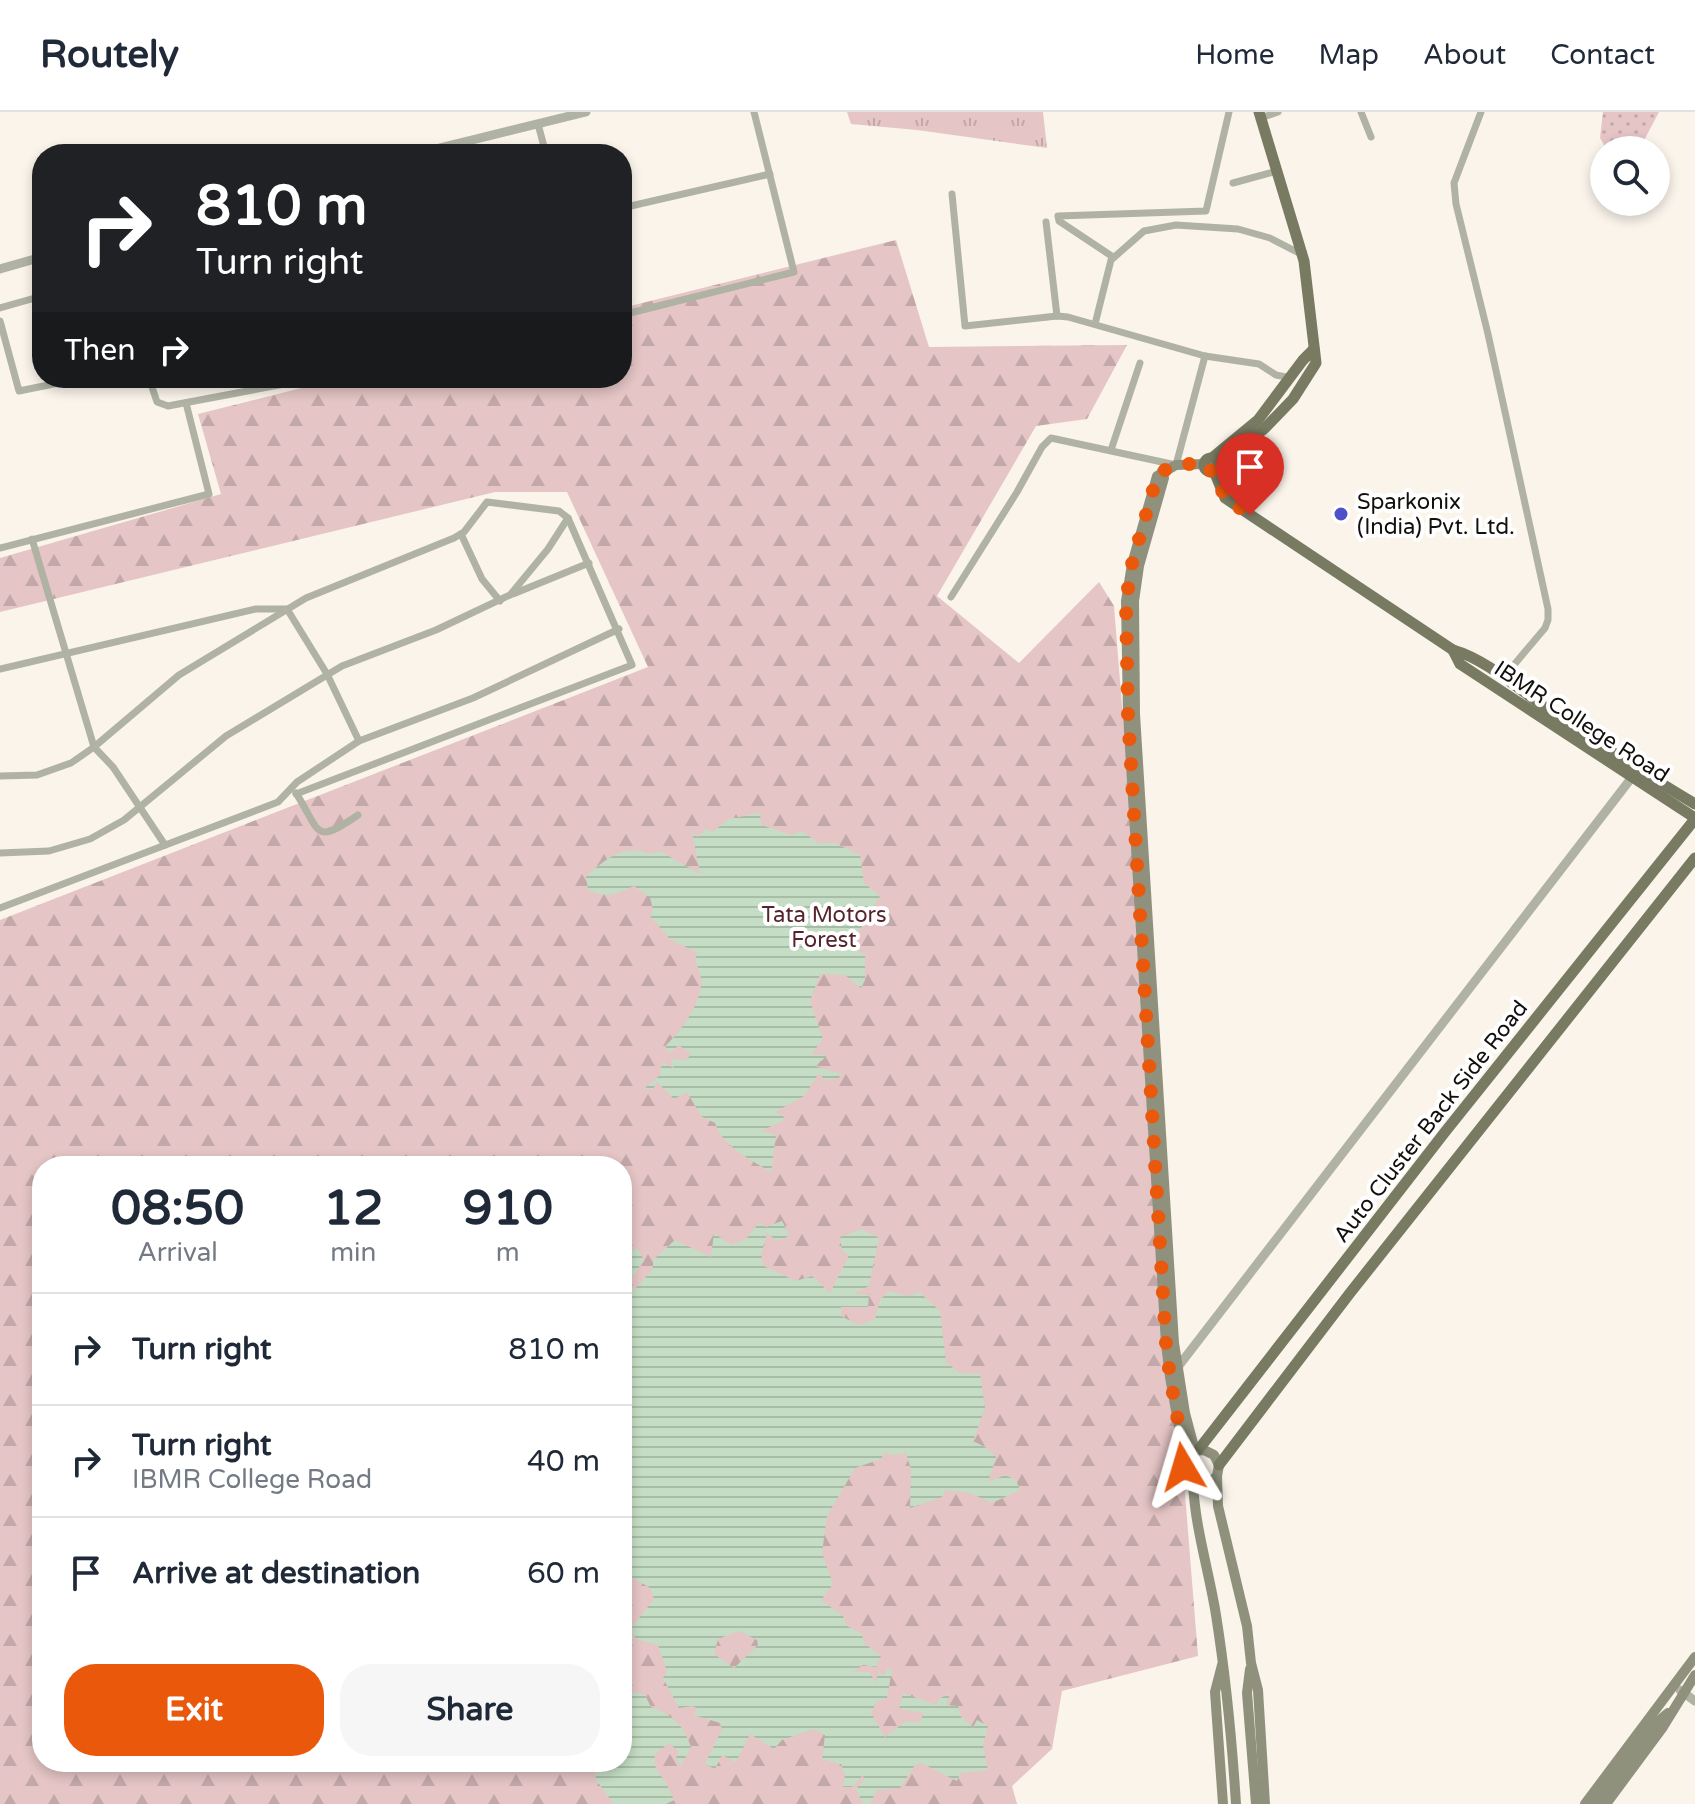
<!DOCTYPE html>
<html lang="en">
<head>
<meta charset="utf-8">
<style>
	body { margin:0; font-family:"Varela Round",sans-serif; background:#f6f6f7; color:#1f2937; height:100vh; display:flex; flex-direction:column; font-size:30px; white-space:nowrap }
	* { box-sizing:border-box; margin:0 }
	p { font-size:26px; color:#747a83 }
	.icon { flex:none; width:44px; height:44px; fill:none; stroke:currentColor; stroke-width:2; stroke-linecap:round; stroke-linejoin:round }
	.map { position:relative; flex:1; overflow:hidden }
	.drawer { position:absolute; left:32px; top:1044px; width:600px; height:616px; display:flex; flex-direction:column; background:#fff; border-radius:32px; box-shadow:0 4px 12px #0003 }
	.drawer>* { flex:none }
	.hud { position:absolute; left:32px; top:32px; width:600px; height:244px; border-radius:32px; box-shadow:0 4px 12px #0003; background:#202124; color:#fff; overflow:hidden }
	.fabs { position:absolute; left:1590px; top:24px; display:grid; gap:16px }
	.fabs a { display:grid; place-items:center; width:80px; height:80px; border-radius:50%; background:#fff; box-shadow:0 4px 12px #0003; font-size:40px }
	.pin { position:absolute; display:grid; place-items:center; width:68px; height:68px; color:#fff; margin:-82px -34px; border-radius:50% 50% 50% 0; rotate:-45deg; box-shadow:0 0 8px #0007 }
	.pin .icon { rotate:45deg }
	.me { position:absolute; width:88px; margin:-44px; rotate:353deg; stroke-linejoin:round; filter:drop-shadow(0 0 6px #0008) }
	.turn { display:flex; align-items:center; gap:28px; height:168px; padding:0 32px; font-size:36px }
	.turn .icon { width:104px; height:104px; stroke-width:2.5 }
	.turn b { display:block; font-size:56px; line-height:68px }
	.then { display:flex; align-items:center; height:76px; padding:0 32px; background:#0003; gap:16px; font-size:30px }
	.eta { display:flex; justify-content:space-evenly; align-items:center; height:136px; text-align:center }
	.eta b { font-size:48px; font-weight:800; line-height:56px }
	.button { display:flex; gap:16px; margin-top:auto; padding:16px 32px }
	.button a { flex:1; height:92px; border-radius:32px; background:#ea580c; color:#fff; font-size:32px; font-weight:800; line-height:92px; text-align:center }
	.button a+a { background:#f6f6f7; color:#1f2937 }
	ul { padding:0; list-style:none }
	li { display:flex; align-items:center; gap:24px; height:112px; padding:0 32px; border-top:2px solid #e0e1e3 }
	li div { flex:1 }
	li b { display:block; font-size:30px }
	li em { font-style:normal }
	header { display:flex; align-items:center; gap:48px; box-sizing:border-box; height:112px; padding:0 40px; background:#fff; border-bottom:2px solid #e0e1e3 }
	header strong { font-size:38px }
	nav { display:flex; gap:44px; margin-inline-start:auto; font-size:28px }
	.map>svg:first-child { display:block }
	.forest { fill:url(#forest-firs); fill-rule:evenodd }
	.park { fill:url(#park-tufts) }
	.garden { fill:url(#garden-dots) }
	.water { fill:url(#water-rules); fill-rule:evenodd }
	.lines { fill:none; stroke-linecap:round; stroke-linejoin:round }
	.minor { stroke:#b0b2a4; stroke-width:7 }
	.tertiary { stroke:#b0b2a4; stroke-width:9 }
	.secondary { stroke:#8f917d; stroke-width:10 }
	.primary { stroke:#787a61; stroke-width:11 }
	.route { stroke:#ea580c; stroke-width:14; stroke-dasharray:0 25.2 }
	.poi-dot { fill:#5051c7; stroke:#fff; stroke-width:3 }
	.labels { text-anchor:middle; stroke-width:8; stroke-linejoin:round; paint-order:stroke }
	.poi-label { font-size:22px; fill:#12100d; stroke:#fff; text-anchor:start }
	.street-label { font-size:22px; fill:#12100d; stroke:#fff }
	.park-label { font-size:22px; fill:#56252b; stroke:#fff }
</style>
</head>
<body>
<header>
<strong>Routely</strong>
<nav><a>Home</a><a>Map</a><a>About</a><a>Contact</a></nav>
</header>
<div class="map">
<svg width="1695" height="1692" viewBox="0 0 1695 1692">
	<defs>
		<pattern id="forest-firs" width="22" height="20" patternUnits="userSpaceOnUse" patternTransform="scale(2)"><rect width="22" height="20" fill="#e5c5c6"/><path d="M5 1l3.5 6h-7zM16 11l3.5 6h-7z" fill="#c3a8a9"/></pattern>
		<pattern id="park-tufts" width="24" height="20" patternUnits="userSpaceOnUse" patternTransform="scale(2)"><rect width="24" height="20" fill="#e5c5c6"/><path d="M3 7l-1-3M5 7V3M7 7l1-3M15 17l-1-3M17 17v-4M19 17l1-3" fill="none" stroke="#c3a8a9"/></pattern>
		<pattern id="garden-dots" width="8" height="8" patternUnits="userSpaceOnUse" patternTransform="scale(2)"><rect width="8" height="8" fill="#e5c5c6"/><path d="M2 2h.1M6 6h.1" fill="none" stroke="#c3a8a9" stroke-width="1.8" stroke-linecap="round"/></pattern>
		<pattern id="water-rules" width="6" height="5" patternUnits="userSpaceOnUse" patternTransform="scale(2)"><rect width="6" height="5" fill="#c5ddc4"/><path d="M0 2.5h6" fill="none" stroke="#a8bda7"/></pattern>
	</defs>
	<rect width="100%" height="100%" fill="#faf4eb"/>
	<path class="forest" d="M896,128l33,107 198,-2 -40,74 -51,7 -99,170 82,67 80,-81 15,24 84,1050 -136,35 -10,58 -40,37 5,18h-1017v-884l648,-253 -81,-175h-72l-495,120v-54l221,-64 -23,-80 143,-36h281v-70zM42,1054h580v596h-580z"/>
	<path class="park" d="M847,0h196l4,36 -130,-18 -66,-6z"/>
	<path class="garden" d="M1603,0h56l-20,38h-32l-7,-12z"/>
	<g class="water">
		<path d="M760,701l1,12 30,10 11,-4 16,12h17l25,12 4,28 16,13 -26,44 4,11 7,3v26l-4,8 -16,-13 -25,-1 -10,27 13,38 -12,16h17l-13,11 26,8 -2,4 -14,2 -6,-7 -15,23 -29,16 9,5 -1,4 -22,10 15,4 -5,37c-21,-13 -47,-24 -56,-49l-14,-7 -14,-24 -13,7 -17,-17 -4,7h-9l16,-14 2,-13 12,6 -3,-6 1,-3 13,1 6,-5 -12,-10 -9,8 -5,-7c15,-13 39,-46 36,-68 -1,-6 -4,-13 -6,-19l3,-6 -28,-14 -20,-23 3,-7 -3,-11 -16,-12c-18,8 -27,13 -46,4l-2,-14c18,-15 38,-34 63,-22l11,-3 40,23 -8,-43 5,6 9,-8 7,3 15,-13z"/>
		<path d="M782,1109l7,13 -2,3 -10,4 -10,-8 -6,22 3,11 32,15 16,-5 18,17 19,-38 -7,-4 -2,-14 22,-8 17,9 -10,48 -16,8 16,1 -1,12h-27v9l18,9 16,-6 5,-19 9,-9 19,5 11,-4 21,19 6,51 13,11 21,1 5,34 -12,33 14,7 9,9 -8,25 17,-7 11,5 4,10 -28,13 -22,-10 -25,-3 -3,7 -32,11 1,-39 -5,-16 -14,2 -7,-3 -4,7 -26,9 -28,48 -5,37 11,31 -12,16 22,16 4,10 14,7 4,11 16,12 -5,11 -13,-2 -10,7h16l7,11 2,-11 6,3 4,-7 4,2 -5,28 -11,4 -5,11 14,24 21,-16 13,2 5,-10 -25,-4 4,-16 33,12 4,-7 10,-4 -4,11 12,1 3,11 12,10 4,-7 11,6 -5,19 5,25 -28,3 -3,8 -36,-18 -6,2 -15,23 -23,2 -7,14h-7l-7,-15 8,-9 -1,-5 -11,12h-9l2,-12 -4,-11 -19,-5 3,-24 -11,-6 -32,11 -8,9 -24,-15 -14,28 -14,-7 -7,14 -10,-5 17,-35 -2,-6 -26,-8 3,-7 -4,-2 -14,2 -16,-30 4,-7 -9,-26 -20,-5 -9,-9 25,-32 -4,-11 -28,-17v-312l15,-11 7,12 -16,23 6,7 19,-21v-9l22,-20 36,17 3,-24 17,12 15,-6 13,-16 7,4zM739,1519l18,9 1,5 -24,23 -20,-14 4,-15z"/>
		<path d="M634,1580l11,3 6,12c21,7 33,19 40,40l-10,19 -5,-10 3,-4 -10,-9 -14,11c-2,13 2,16 9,26 4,6 7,14 10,20l-8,4h-52l-18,-24 -2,-18h28v-47l5,-5 2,-14z"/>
	</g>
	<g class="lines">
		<g class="minor">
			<path d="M1361,0l10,25"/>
			<path d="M1481,0l-27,71 2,21 32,130 60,275v11l-3,8 -43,51"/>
			<path d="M1261,6l17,-6"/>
			<path d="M538,12l8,30"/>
			<path d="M1233,71l44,-12"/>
			<path d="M952,82l13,132 92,-10 11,1 137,39 54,8 17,11 15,3"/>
			<path d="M622,96l148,-34"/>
			<path d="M1046,110l11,94"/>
			<path d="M1113,145l-54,-36 -1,-5 148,-5 23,-99"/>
			<path d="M0,196l42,-12"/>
			<path d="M622,203l172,-43 -40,-160"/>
			<path d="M0,209l19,70 64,-13"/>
			<path d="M1095,212l16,-64 33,-29 32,-6 62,4 32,9 31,16"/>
			<path d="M149,266l8,24 11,4 148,-28"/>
			<path d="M1111,338l29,-87"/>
			<path d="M461,422l21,45 18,22"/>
			<path d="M32,427l62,208 19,20 52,78"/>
			<path d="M0,436l209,-54 -23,-91"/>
			<path d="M513,482l76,-31"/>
			<path d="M951,485l66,-105 25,-45 9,-9 125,27 29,-109"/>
			<path d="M0,557l256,-60h31l40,65 32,67"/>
			<path d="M0,664l37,-1 34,-12 23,-16 85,-72 127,-77 148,-60 10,-6 23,-30 72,9 9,7 64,147 -336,129"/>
			<path d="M296,681c25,39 17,53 62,22"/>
			<path d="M0,741l49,-2 41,-12 34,-19 102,-84 116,-70 94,-36 74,-35 38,-46 20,-31"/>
			<path d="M0,796l278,-106 19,-20 62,-41 114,-43 146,-69"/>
		</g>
		<g class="tertiary">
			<path d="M415,42l171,-42"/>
			<path d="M0,157l42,-12"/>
			<path d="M1174,1260l462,-600"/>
			<path d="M1680,1578l15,11"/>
		</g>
		<g class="secondary">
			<path d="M1162,359l2,7 -25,88 -5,35 1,113 39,629 11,70 10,38"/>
			<path d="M1185,1348l-15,-83 -4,-33 -38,-629 -2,-114 6,-37 25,-88 19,-11 28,-1"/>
			<path d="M1217,1364l-9,8 -17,-2 -7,-9 3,-17 8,-5 9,-1 10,5 5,10 -2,11 1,30 29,120 4,37 7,27 7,114"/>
			<path d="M1193,1371c2,45 16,88 23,132 10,63 16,126 20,189"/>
			<path d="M1222,1553l-7,27 8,112"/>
			<path d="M1250,1557l-3,24 9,111"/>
			<path d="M1585,1692l110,-147"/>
			<path d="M1596,1692l60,-81 12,-10"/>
			<path d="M1606,1692l57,-77 32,-52"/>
		</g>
		<g class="primary">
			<path d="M1212,346l46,-38 45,-60 11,-11"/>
			<circle cx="1211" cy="353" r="7"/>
			<path d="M1218,353l46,-36 29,-30 23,-36 -12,-102 -45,-149"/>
			<path d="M1214,359l11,27 228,152c32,9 63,37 90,56 50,34 100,67 152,98"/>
			<path d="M1453,538l7,14 235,154"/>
			<path d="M1199,1337l246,-317 250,-313"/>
			<path d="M1219,1353l131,-172 345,-435"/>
		</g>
	</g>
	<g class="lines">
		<path class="route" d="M1183,1355l2,-7 -15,-83 -4,-33 -38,-629 -2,-114 6,-37 25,-88c14,-13 29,-12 47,-12l3,6 7,1 11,27 25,17"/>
	</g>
	<circle class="poi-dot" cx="1341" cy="402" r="8"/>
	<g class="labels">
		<g class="poi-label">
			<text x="1357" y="397">Sparkonix<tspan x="1357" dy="25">(India) Pvt. Ltd.</tspan></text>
		</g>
		<g class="street-label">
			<text transform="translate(1582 609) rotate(33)" y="8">IBMR College Road</text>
			<text transform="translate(1430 1009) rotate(-52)" y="8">Auto Cluster Back Side Road</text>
		</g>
		<g class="park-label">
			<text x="824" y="810">Tata Motors<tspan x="824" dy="25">Forest</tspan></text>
		</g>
	</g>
</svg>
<div class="fabs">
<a><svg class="icon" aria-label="search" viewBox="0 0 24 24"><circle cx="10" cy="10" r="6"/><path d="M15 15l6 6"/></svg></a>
</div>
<div class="pin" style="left:1250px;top:403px;background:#d93025"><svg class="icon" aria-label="arrive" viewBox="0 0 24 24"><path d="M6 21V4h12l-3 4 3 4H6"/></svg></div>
<svg class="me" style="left:1183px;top:1355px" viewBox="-20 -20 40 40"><path d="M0-17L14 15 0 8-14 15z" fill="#ea580c" stroke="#fff" stroke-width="4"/></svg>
<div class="hud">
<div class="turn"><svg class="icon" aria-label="right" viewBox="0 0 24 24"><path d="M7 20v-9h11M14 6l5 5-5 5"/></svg><div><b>810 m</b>Turn right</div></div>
<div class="then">Then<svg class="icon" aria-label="right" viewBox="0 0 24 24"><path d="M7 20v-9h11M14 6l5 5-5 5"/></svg></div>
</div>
<section class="drawer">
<div class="eta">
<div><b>08:50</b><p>Arrival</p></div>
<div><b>12</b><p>min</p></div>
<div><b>910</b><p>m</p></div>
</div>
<ul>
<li><svg class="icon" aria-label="right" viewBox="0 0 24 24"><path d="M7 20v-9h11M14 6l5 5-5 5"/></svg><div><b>Turn right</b></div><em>810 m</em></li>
<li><svg class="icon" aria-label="right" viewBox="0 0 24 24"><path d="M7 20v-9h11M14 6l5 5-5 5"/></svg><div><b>Turn right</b><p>IBMR College Road</p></div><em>40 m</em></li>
<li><svg class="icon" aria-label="arrive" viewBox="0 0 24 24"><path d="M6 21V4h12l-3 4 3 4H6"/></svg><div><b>Arrive at destination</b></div><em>60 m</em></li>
</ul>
<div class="button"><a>Exit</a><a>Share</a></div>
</section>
</div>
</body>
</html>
